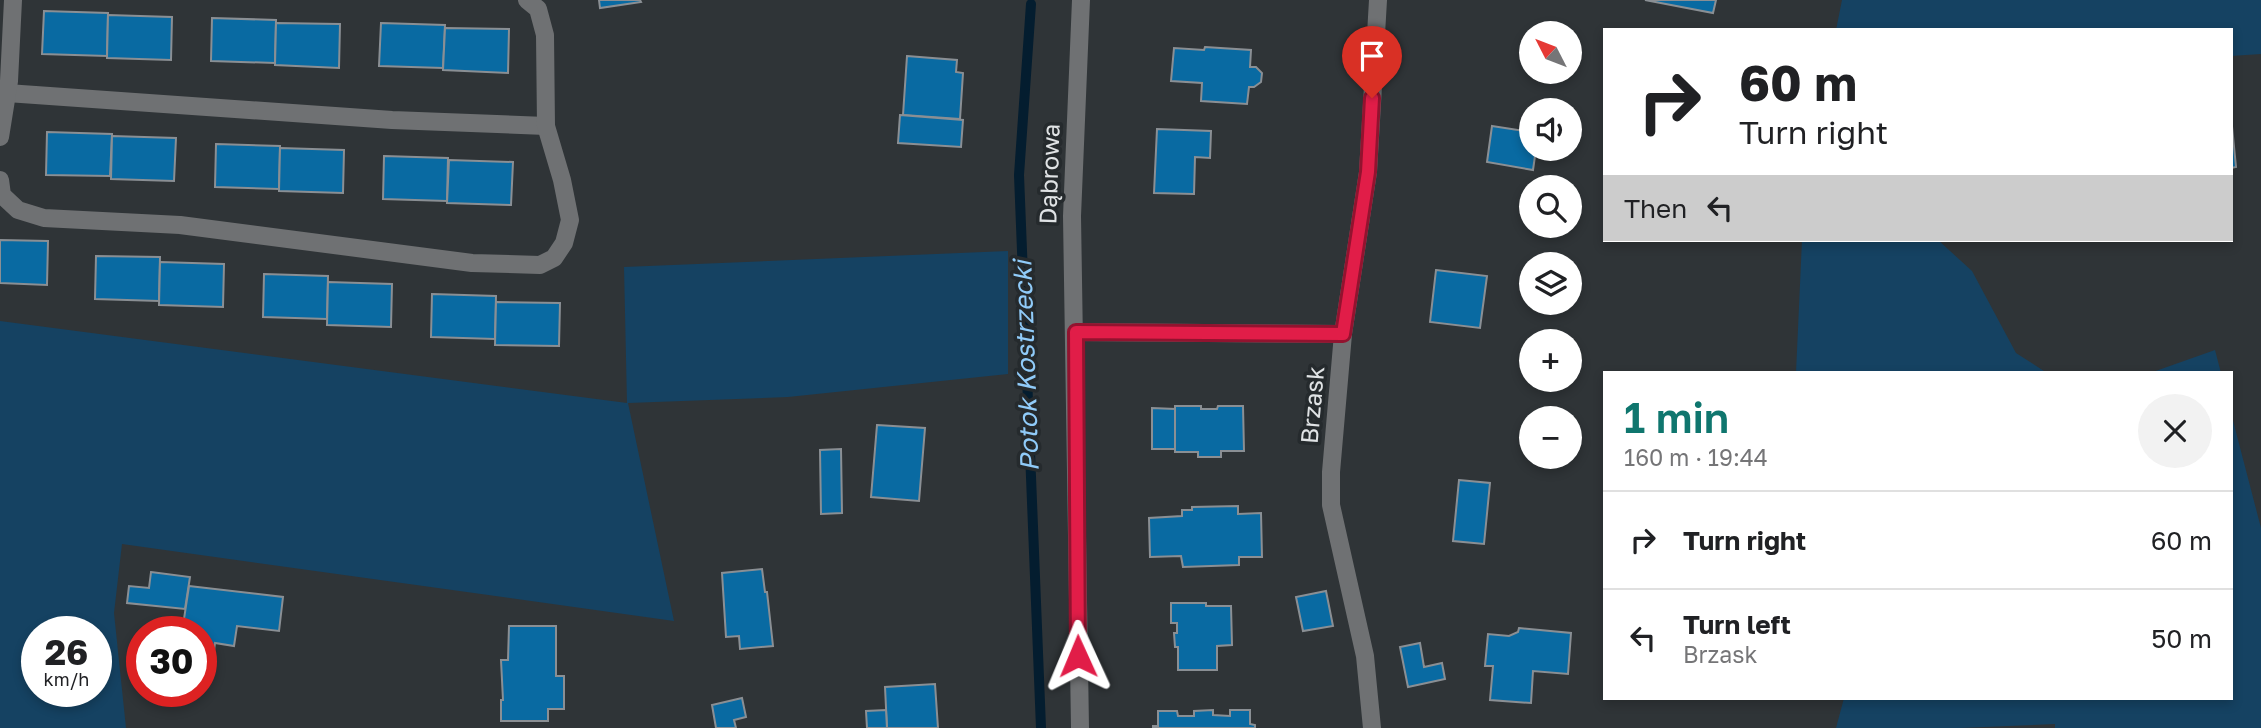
<!DOCTYPE html>
<html lang="en">
<head>
<meta charset="utf-8">
<style>
	body { margin:0; font-family:"Golos Text",sans-serif; background:#f2f2f2; color:#202124; height:100vh; display:flex; flex-direction:column; font-size:26px; white-space:nowrap }
	* { box-sizing:border-box; margin:0 }
	p { font-size:23px; color:#757577 }
	.icon { flex:none; width:38px; height:38px; fill:none; stroke:currentColor; stroke-width:2; stroke-linecap:round; stroke-linejoin:round }
	.map { position:relative; flex:1; overflow:hidden }
	.panel { position:absolute; left:1603px; top:371px; width:630px; height:329px; display:flex; flex-direction:column; background:#fff; border-radius:0px; box-shadow:0 4px 10px #0003 }
	.panel>* { flex:none }
	.top-card { position:absolute; left:1603px; top:28px; width:630px; height:214px; border-radius:0px; box-shadow:0 4px 10px #0003; background:#fff; color:#202124; overflow:hidden }
	.needle { width:46px; rotate:312deg }
	.controls { position:absolute; left:1519px; top:21px; display:grid; gap:14px }
	.controls a { display:grid; place-items:center; width:63px; height:63px; border-radius:50%; background:#fff; box-shadow:0 4px 10px #0003; font-size:35px }
	.speed { position:absolute; left:21px; top:616px; display:flex; gap:14px; font-size:35px; font-weight:700; text-align:center }
	.speed>* { display:grid; place-content:center; width:91px; height:91px; border-radius:50%; background:#fff; box-shadow:0 4px 10px #0003; line-height:1 }
	.speed small { font-size:18px; font-weight:400 }
	.speed .limit { border:10px solid #d22; background:#fff; color:#111 }
	.pin { position:absolute; display:grid; place-items:center; width:60px; height:60px; color:#fff; margin:-72px -30px; border-radius:50% 50% 50% 0; rotate:-45deg; box-shadow:0 0 7px #0007 }
	.pin .icon { rotate:45deg }
	.me { position:absolute; width:77px; margin:-38px; rotate:359deg; stroke-linejoin:round; filter:drop-shadow(0 0 5px #0008) }
	.turn { display:flex; align-items:center; gap:24px; height:147px; padding:0 21px; font-size:32px }
	.turn .icon { width:91px; height:91px; stroke-width:2.5 }
	.turn b { display:block; font-size:49px; line-height:60px }
	.then { display:flex; align-items:center; height:66px; padding:0 21px; background:#0003; gap:14px; font-size:26px }
	.round { display:grid; place-items:center; flex:none; width:74px; height:74px; border-radius:37px; background:#f2f2f2 }
	.summary { display:flex; align-items:center; justify-content:space-between; height:119px; padding:0 21px }
	h1 { font-size:42px; font-weight:600; line-height:52px; color:#0f766e }
	ul { padding:0; list-style:none }
	li { display:flex; align-items:center; gap:21px; height:98px; padding:0 21px; border-top:2px solid #e0e0e0 }
	li div { flex:1 }
	li b { display:block; font-size:26px }
	li em { font-style:normal }
	.map>svg:first-child { display:block }
	.green { fill:#154262; fill-rule:evenodd }
	.lines { fill:none; stroke-linecap:round; stroke-linejoin:round }
	.stream { stroke:#041d2f; stroke-width:10 }
	.building { fill:#096aa2; stroke:#8a8f94; stroke-width:2 }
	.minor { stroke:#6f7173; stroke-width:18 }
	.route-casing { stroke:#92132f; stroke-width:18 }
	.route { stroke:#e11d48; stroke-width:12 }
	.labels { text-anchor:middle; stroke-width:7; stroke-linejoin:round; paint-order:stroke }
	.street-label { font-size:24px; fill:#e0e3e5; stroke:#252a2d }
	.water-label { font-size:26px; font-style:italic; fill:#90cbf9; stroke:#252a2d }
</style>
</head>
<body>
<div class="map">
<svg width="2261" height="728" viewBox="0 0 2261 728">
	<rect width="100%" height="100%" fill="#2f3437"/>
	<g class="green">
		<path d="M1842,0h419v54l-30,2v-26h-395z"/>
		<path d="M1802,240h136l34,31 44,82 31,20h-251z"/>
		<path d="M1008,251v123l-220,23 -160,6 46,218 -552,-77 -8,69 12,115h-126v-407l627,82 -3,-136zM37,632h59v59h-59z"/>
		<path d="M2215,350l6,23h-71z"/>
		<path d="M2231,413l30,115v200h-206v-4l-95,4h-124l8,-30h387z"/>
	</g>
	<g class="lines">
		<path class="stream" d="M1031,4l-12,171 22,553"/>
	</g>
	<g class="building">
		<path d="M599,0h41l1,2 -41,6z"/>
		<path d="M1645,0h71l-3,13z"/>
		<path d="M44,11l64,2 -1,43 -65,-2z"/>
		<path d="M108,15l64,2 -1,43 -64,-2z"/>
		<path d="M212,18l64,2 -1,43 -64,-2z"/>
		<path d="M276,23l64,1 -1,44 -64,-3z"/>
		<path d="M381,23l64,2 -2,43 -64,-2z"/>
		<path d="M445,28l64,1 -1,44 -65,-3z"/>
		<path d="M1205,47l46,3 -1,17h6l6,6 -1,9 -7,5h-5l-2,17 -46,-3 1,-18 -31,-2 3,-33 30,2z"/>
		<path d="M907,56l50,4 -1,12 7,1 -3,46 -57,-4z"/>
		<path d="M900,115l63,5 -2,27 -63,-4z"/>
		<path d="M2231,116l5,51 -5,1z"/>
		<path d="M1492,126l39,6v17h5l-3,21 -46,-8z"/>
		<path d="M1157,129l54,2 -1,27 -15,-1 -1,37 -40,-1z"/>
		<path d="M47,132l65,2 -2,42 -64,-1z"/>
		<path d="M112,136l64,2 -2,43 -63,-2z"/>
		<path d="M216,144l64,2 -1,43 -64,-2z"/>
		<path d="M280,148l64,2 -1,43 -64,-2z"/>
		<path d="M384,156l64,2 -1,43 -64,-2z"/>
		<path d="M449,160l64,2 -2,43 -64,-2z"/>
		<path d="M0,240l48,1 -1,44 -47,-2z"/>
		<path d="M96,256l64,1 -1,44 -64,-2z"/>
		<path d="M160,262l64,2 -1,43 -64,-2z"/>
		<path d="M1436,270l51,6 -7,52 -50,-6z"/>
		<path d="M264,274l64,2 -1,43 -64,-2z"/>
		<path d="M328,282l64,2 -1,43 -64,-2z"/>
		<path d="M432,294l64,2 -1,43 -64,-2z"/>
		<path d="M496,302l64,1 -1,43 -64,-1z"/>
		<path d="M1175,406h26v3h16l1,-3h25l1,45h-23v6h-23v-5h-23z"/>
		<path d="M1152,408l23,1v40h-23z"/>
		<path d="M877,425l48,3 -6,73 -48,-4z"/>
		<path d="M841,449l1,64 -21,1 -1,-64z"/>
		<path d="M1459,480l31,3 -6,61 -31,-3z"/>
		<path d="M1238,506v8l23,-1 1,44h-23v8l-56,2 -2,-11 -31,1 -1,-39 33,-2v-6h10v-3z"/>
		<path d="M762,569l3,23h2l6,54 -33,3 -1,-13 -13,1 -4,-64z"/>
		<path d="M151,572l39,5 -5,32 -58,-6 2,-17 20,2z"/>
		<path d="M189,586l94,11 -4,34 -42,-5 -3,20 -19,-3 -4,33 -10,-1v-43h-19z"/>
		<path d="M1326,591l7,35 -30,5 -7,-34z"/>
		<path d="M1171,603h35v3h25l1,39 -15,1v24h-39v-23h-3l-1,-14h3v-10h-6z"/>
		<path d="M509,626h47v50h8v33h-16v12h-47v-21h2l-2,-40h7z"/>
		<path d="M1519,628l52,5 -3,41 -35,-3 -2,32 -41,-3 3,-34h-8l3,-32 21,2 9,-4z"/>
		<path d="M1420,643l4,24 18,-4 3,16 -37,8 -8,-40z"/>
		<path d="M935,684l3,44h-51l-2,-41z"/>
		<path d="M742,698l4,19 -12,3 2,8h-20l-4,-23z"/>
		<path d="M886,710l1,18h-20l-1,-17z"/>
		<path d="M1213,710v5l17,1v-6h20v14l5,1v3h-102v-2h5v-15h19l1,5h16v-5z"/>
	</g>
	<g class="lines">
		<g class="minor">
			<path d="M7,93l385,27 154,6"/>
			<path d="M0,137l9,-56 4,-81"/>
			<path d="M0,180l2,15 16,15 26,8 136,7 292,38 68,2 14,-7 10,-15 6,-23 -8,-40 -16,-54 -1,-91 -7,-26 -11,-9"/>
			<path d="M1075,332l268,2"/>
			<path d="M1080,728l-8,-512 9,-216"/>
			<path d="M1372,728l-7,-72 -34,-151v-33l12,-138 25,-162 10,-172"/>
		</g>
	</g>
	<g class="lines">
		<g class="route-casing">
			<path id="route" d="M1078,656l-2,-324 267,2 25,-162 4,-74"/>
		</g>
		<use href="#route" class="route"/>
	</g>
	<g class="labels">
		<g class="street-label">
			<text transform="translate(1050 174) rotate(-88)" y="8">Dąbrowa</text>
			<text transform="translate(1313 405) rotate(-85)" y="8">Brzask</text>
		</g>
		<g class="water-label">
			<text transform="translate(1026 366) rotate(-92)" y="9">Potok Kostrzecki</text>
		</g>
	</g>
</svg>
<div class="controls">
<a><svg class="needle" viewBox="-14 -14 28 28"><path d="M0-13l5 13h-10z" fill="#e53935"/><path d="M0 13l5-13h-10z" fill="#757577"/></svg></a>
<a><svg class="icon" aria-label="sound" viewBox="0 0 24 24"><path d="M4 9h4l5-4v14l-5-4H4zM17 9q2 3 0 6"/></svg></a>
<a><svg class="icon" aria-label="search" viewBox="0 0 24 24"><circle cx="10" cy="10" r="6"/><path d="M15 15l6 6"/></svg></a>
<a><svg class="icon" aria-label="layers" viewBox="0 0 24 24"><path d="M12 4l9 5-9 5-9-5zM3 14l9 5 9-5"/></svg></a>
<a>+</a>
<a>−</a>
</div>
<div class="speed"><div>26<small>km/h</small></div><div class="limit">30</div></div>
<div class="pin" style="left:1372px;top:98px;background:#d93025"><svg class="icon" aria-label="arrive" viewBox="0 0 24 24"><path d="M6 21V4h12l-3 4 3 4H6"/></svg></div>
<svg class="me" style="left:1078px;top:656px" viewBox="-20 -20 40 40"><path d="M0-17L14 15 0 8-14 15z" fill="#e11d48" stroke="#fff" stroke-width="4"/></svg>
<div class="top-card">
<div class="turn"><svg class="icon" aria-label="right" viewBox="0 0 24 24"><path d="M7 20v-9h11M14 6l5 5-5 5"/></svg><div><b>60 m</b>Turn right</div></div>
<div class="then">Then<svg class="icon" aria-label="left" viewBox="0 0 24 24"><path d="M17 20v-9H6M10 6l-5 5 5 5"/></svg></div>
</div>
<section class="panel">
<div class="summary"><div><h1>1 min</h1><p>160 m · 19:44</p></div><a class="round"><svg class="icon" aria-label="close" viewBox="0 0 24 24"><path d="M6 6l12 12M18 6L6 18"/></svg></a></div>
<ul>
<li><svg class="icon" aria-label="right" viewBox="0 0 24 24"><path d="M7 20v-9h11M14 6l5 5-5 5"/></svg><div><b>Turn right</b></div><em>60 m</em></li>
<li><svg class="icon" aria-label="left" viewBox="0 0 24 24"><path d="M17 20v-9H6M10 6l-5 5 5 5"/></svg><div><b>Turn left</b><p>Brzask</p></div><em>50 m</em></li>
</ul>
</section>
</div>
</body>
</html>
